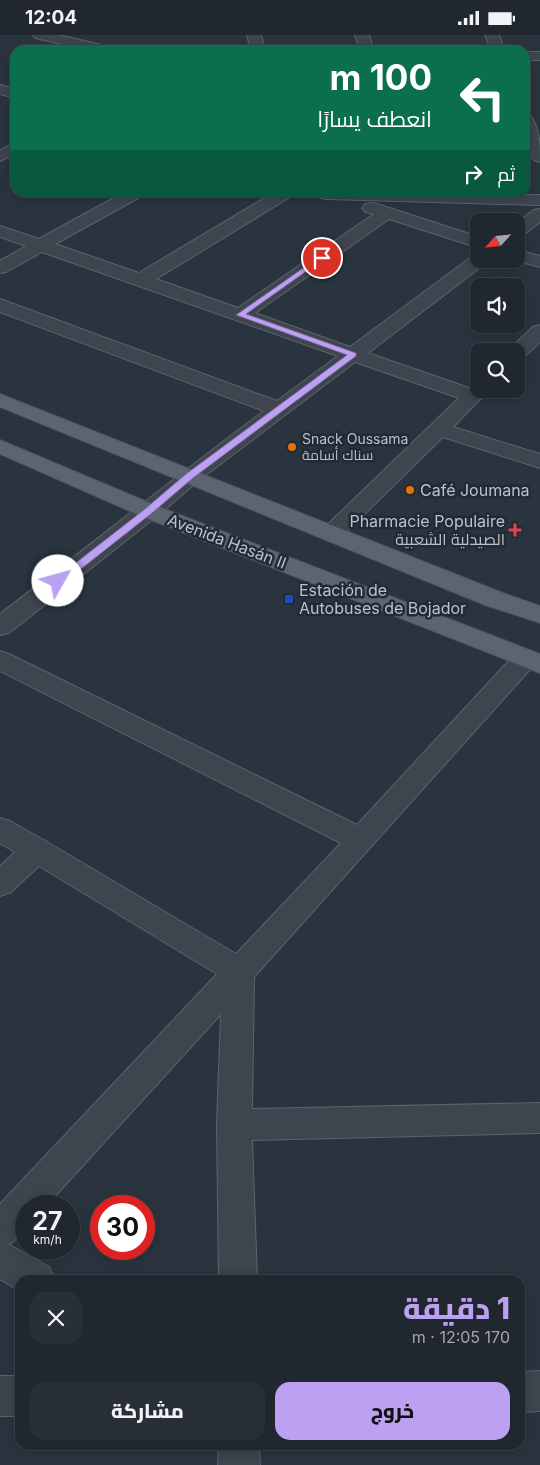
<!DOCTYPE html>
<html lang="ar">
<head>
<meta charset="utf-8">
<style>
	body { margin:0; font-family:Inter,Cairo,sans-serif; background:#282f37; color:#f1f3f6; direction:rtl; height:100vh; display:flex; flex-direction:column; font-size:19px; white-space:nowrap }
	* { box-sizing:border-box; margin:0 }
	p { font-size:16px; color:#a2a5aa }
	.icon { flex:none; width:28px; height:28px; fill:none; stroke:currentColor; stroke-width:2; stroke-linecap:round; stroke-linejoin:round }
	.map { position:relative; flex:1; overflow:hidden; direction:ltr }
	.side { position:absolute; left:15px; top:1240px; width:510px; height:175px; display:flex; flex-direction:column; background:#20272f; border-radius:15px; box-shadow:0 2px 12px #0003,0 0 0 1px #3d444b; direction:rtl }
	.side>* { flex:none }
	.guide { position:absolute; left:10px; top:10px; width:520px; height:152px; border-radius:15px; box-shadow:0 2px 12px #0003,0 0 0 1px #3d444b; direction:rtl; background:#0b6e4f; color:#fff; overflow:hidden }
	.needle { width:32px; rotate:243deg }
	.buttons { position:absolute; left:470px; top:178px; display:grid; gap:10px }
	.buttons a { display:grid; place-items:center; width:55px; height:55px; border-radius:10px; background:#20272f; box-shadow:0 2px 12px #0003,0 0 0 1px #3d444b; font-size:25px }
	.speed { position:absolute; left:15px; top:1160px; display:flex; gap:10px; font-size:25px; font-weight:700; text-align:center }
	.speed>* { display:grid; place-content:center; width:65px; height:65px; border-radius:50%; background:#20272f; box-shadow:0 2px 12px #0003,0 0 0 1px #3d444b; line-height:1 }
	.speed small { font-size:12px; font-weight:400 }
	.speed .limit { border:8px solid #d22; background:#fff; color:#111 }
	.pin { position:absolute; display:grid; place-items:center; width:42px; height:42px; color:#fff; margin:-21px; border:2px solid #fff; border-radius:50%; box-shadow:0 1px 5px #0007 }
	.me { position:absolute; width:55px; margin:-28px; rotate:52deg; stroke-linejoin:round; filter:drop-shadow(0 0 4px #0008) }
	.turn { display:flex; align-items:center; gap:18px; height:105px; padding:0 15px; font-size:22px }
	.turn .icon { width:65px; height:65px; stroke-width:2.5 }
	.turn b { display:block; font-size:35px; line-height:42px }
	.then { display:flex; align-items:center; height:48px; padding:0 15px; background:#0003; gap:10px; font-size:19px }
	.round { display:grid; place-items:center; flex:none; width:52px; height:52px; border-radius:15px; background:#282f37 }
	.overview { display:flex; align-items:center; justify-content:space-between; height:85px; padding:0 15px }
	h1 { font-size:30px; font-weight:800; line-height:38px; color:#bca0f2 }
	.primary-button { display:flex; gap:10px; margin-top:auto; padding:10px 15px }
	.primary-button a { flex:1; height:58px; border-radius:15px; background:#bca0f2; color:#111; font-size:20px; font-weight:800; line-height:58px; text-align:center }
	.primary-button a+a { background:#282f37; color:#f1f3f6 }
	.status { display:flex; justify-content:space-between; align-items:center; height:35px; padding:0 25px; background:#20272f; direction:ltr }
	.status svg { height:14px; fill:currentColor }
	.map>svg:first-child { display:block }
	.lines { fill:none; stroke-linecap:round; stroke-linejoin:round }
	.minor-casing { stroke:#5b636d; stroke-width:2 }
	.major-casing { stroke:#4a515c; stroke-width:2 }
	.minor { fill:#3e454f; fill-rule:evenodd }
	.major { fill:#5c656f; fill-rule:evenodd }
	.route { fill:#bca0f2; stroke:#7a689d }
	.food-dot { fill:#e8710a; stroke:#222a35; stroke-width:2 }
	.health-dot { fill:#e0444e; stroke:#222a35; stroke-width:2 }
	.transit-dot { fill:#1a4fb4; stroke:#222a35; stroke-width:2 }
	.labels { text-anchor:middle; stroke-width:5; stroke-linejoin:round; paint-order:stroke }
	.far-poi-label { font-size:14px; fill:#bac1ca; stroke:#222a35; text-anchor:start }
	.poi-label { font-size:16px; fill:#bac1ca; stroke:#222a35; text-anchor:start }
	.street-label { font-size:16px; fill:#bac1ca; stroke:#222a35 }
</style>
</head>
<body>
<div class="status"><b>12:04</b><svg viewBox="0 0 49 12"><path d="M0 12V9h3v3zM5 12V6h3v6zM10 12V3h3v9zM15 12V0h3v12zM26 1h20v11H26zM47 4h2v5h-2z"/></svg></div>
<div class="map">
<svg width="540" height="1430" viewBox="0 0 540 1430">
	<rect width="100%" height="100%" fill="#2a343f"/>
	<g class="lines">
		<g class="minor-casing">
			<g id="minor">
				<path d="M33,0h25l53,12 2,3h-25l-53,-12z"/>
				<path d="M247,0h14l4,15h-14z"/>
				<path d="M355,0h14l5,15h-14z"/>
				<path d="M485,0h14l6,15h-14z"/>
				<rect x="525" y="17" width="15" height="8"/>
				<path d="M0,50l15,4v9l-15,-4z"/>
				<path d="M525,78l5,2c10,14 10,30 10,47l-6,-2c-10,-14 -9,-30 -9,-47z"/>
				<path d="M15,108v11l-15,7v-11z"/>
				<path d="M123,158h19l-2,4 -85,47 84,29 134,-80h19l-2,4 -134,82 82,29 136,-94 -9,-2 -3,-4 3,-4 6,-1 6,1 102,33v11l-90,-29 -134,94 95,34 124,-92 5,-1v5h10l-3,4 -118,90 101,35 10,-5v6h11l-37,38 87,27v14l-97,-31 -104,102 -8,2 -8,-2 -4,-5 4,-5 136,-131 -104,-36 -157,119 -41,35 -148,117 -9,2v-21c88,-67 175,-137 264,-203l-264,-99v-13l277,102 61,-45 -296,-104 -36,20 -6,1v-12l26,-15 -26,-9v-11l39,13z"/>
				<path d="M320,158l220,2v10l-213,-6 -6,-1z"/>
				<path d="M540,174v13l-18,14 -6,1v-14l18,-13z"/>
				<path d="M516,215l24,6v11l-30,-8h6z"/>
				<path d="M540,290v17l-17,16 -7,2v-9h-8l25,-24z"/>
				<path d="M525,615l9,3 4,6 -4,6 -280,312 -2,132 288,-6v30l-288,7 5,140h-38l-2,-155 4,-111 -175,192h-20v22l-13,14 -5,2 41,23 6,13h-35v11l-20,-12v-75l217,-230 -178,-108 -28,26 -11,4v-30l15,-14 -15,-9v-25l10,3 37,21 189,112 105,-111 -341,-172v-20l9,3 348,171 159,-172z"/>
				<path d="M540,1336v40l-20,1v-40z"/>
				<rect x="0" y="1341" width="20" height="40"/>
				<path d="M219,1410h40l1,20h-42z"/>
			</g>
		</g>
		<g class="major-casing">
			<g id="major">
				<path d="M0,359l503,199 37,13v17l-55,-18 -485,-198z"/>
				<path d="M0,405l157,66 383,148v19l-399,-157 -141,-62z"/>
			</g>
		</g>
		<use href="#minor" class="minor"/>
		<use href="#major" class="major"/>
	</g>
	<path class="route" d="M319,222l6,1 -79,56 110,39v3l-163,122 -41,35 -90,71h-7v-5l90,-70 41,-35 161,-119 -111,-40z"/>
	<g class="food-dot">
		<circle cx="292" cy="412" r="5"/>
		<circle cx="410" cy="455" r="5"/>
	</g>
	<path class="health-dot" d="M512.5 487.5h5v5h5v5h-5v5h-5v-5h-5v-5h5z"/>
	<rect class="transit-dot" x="284" y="559" width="10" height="10" rx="2.5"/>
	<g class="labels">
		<g class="far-poi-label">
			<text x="302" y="409">Snack Oussama<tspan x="302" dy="16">سناك أسامة</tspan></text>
		</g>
		<g class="poi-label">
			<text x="420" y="461">Café Joumana</text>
			<text x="505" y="492" text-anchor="end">Pharmacie Populaire<tspan x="505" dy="18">الصيدلية الشعبية</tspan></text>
			<text x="299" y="561">Estación de<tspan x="299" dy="18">Autobuses de Bojador</tspan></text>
		</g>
		<g class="street-label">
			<text transform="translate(227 506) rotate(21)" y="6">Avenida Hasán II</text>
		</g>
	</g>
</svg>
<div class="buttons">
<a><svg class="needle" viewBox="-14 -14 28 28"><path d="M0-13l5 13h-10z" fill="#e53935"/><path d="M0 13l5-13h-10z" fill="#a2a5aa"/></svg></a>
<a><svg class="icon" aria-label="sound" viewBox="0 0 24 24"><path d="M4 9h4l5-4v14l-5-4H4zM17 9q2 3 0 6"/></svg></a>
<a><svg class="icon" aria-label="search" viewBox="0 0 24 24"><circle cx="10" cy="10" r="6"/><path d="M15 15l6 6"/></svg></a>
</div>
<div class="speed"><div>27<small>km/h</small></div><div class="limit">30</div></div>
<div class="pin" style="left:322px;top:223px;background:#d93025"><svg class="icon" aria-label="arrive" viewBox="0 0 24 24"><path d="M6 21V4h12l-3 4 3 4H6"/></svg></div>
<svg class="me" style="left:58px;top:546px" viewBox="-20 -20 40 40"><circle r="19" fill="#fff"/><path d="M0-13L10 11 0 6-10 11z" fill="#bca0f2"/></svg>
<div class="guide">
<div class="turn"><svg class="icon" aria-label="left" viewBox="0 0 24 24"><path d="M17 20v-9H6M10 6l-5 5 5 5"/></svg><div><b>100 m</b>انعطف يسارًا</div></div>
<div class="then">ثم<svg class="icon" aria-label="right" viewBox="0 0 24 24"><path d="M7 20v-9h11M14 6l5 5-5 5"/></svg></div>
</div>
<section class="side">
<div class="overview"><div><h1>1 دقيقة</h1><p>170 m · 12:05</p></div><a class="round"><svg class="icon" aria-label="close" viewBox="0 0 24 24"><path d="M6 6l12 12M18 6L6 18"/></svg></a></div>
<div class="primary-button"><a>خروج</a><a>مشاركة</a></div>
</section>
</div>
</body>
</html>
